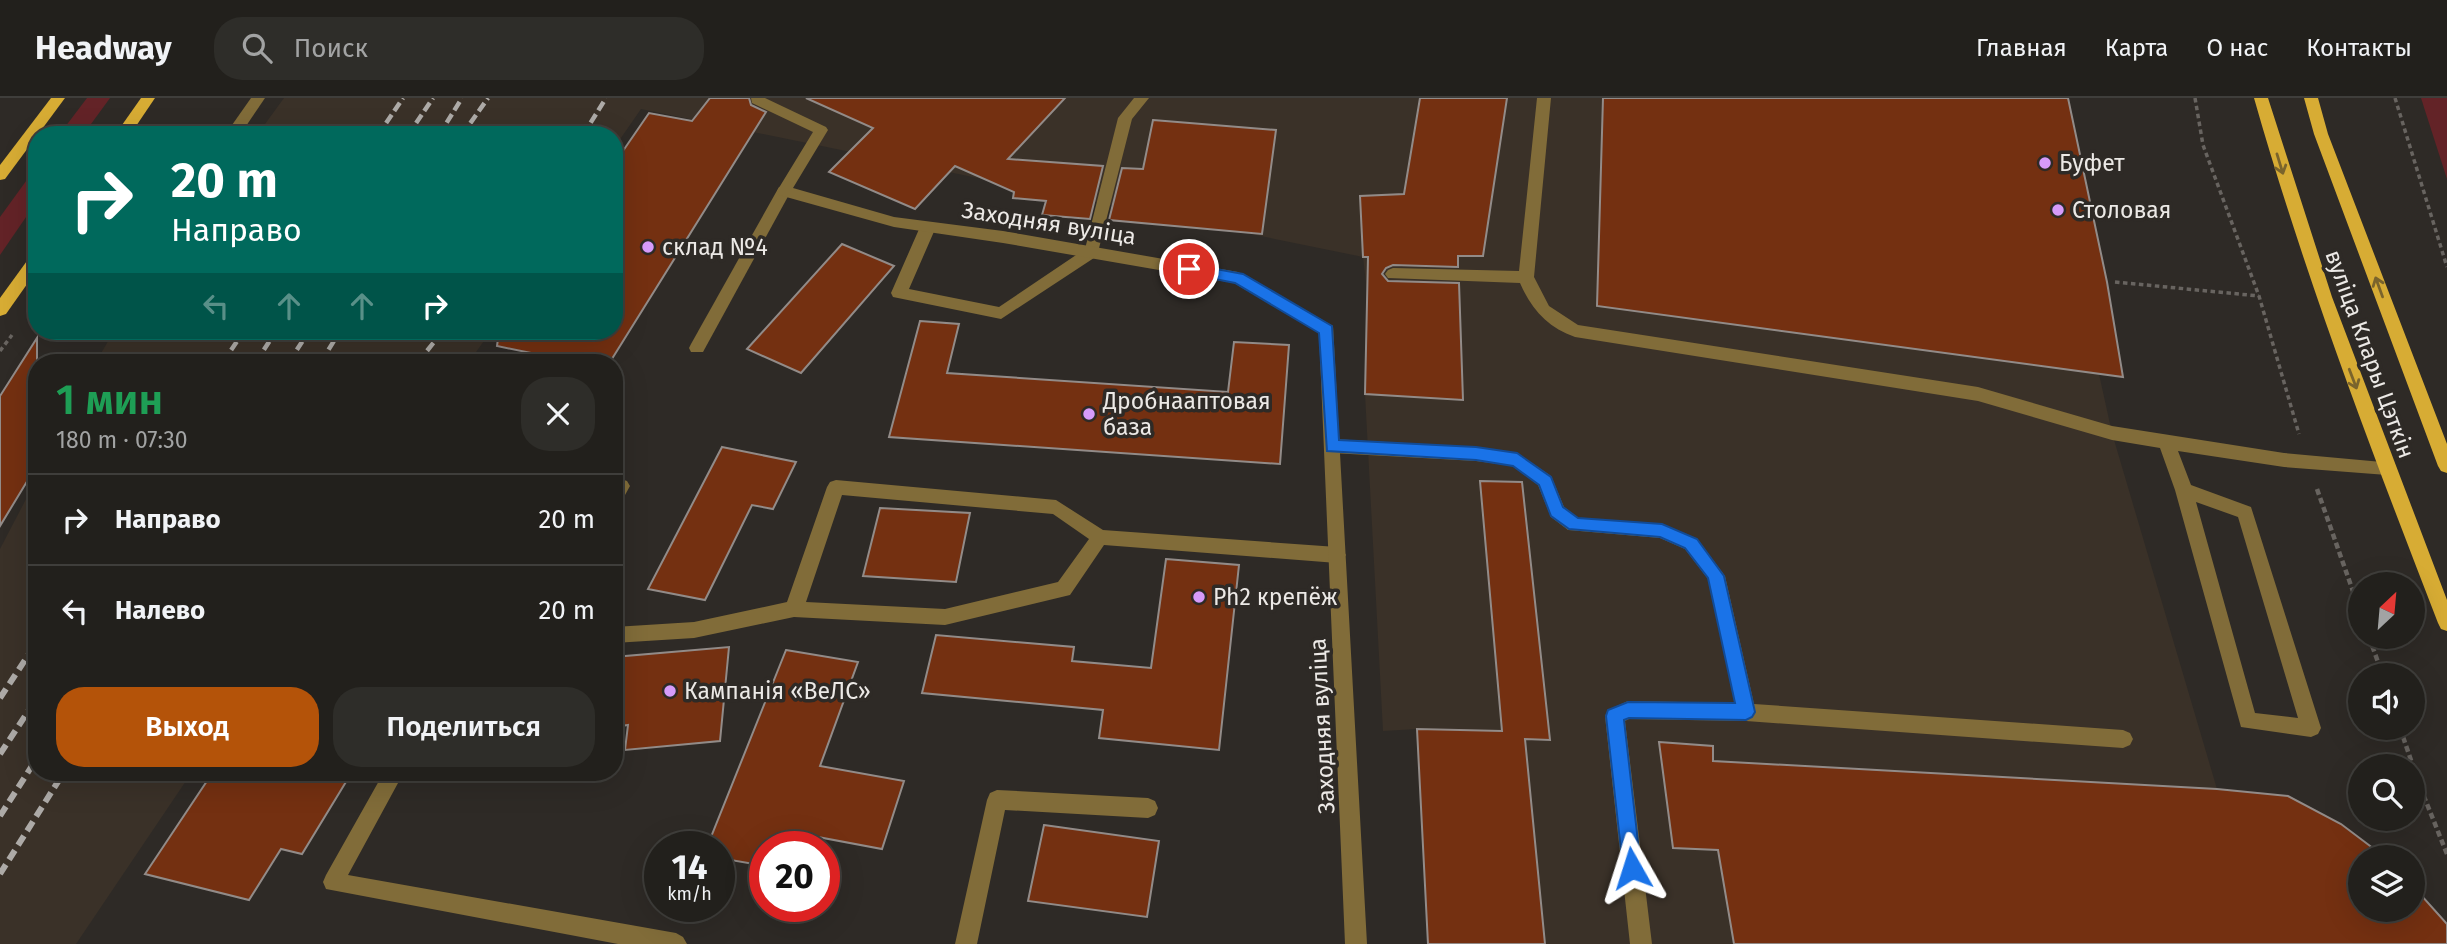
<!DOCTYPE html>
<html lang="ru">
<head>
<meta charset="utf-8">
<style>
	body { margin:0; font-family:"Fira Sans",sans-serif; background:#2e2d29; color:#f1f3f6; height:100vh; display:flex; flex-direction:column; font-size:26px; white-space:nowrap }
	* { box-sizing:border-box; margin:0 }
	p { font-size:23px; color:#a2a3a3 }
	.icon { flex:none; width:38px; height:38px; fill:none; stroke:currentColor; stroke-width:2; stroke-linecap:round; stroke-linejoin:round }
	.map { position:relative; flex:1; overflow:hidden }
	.panel { position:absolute; left:28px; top:256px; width:595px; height:427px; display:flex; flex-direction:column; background:#22201c; border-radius:28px; box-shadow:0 7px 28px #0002,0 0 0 2px #3f3e3b }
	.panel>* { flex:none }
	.guide { position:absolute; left:28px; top:28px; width:595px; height:214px; border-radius:28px; box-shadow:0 7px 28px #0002,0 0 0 2px #3f3e3b; background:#00695c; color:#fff; overflow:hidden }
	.needle { width:46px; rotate:26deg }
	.fabs { position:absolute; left:2348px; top:474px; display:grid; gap:14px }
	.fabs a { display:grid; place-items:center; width:77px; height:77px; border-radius:50%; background:#22201c; box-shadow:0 7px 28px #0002,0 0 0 2px #3f3e3b; font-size:35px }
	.speed { position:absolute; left:644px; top:733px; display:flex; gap:14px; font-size:35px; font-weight:700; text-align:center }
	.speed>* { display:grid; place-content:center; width:91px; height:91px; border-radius:50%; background:#22201c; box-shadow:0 7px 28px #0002,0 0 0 2px #3f3e3b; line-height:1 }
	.speed small { font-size:18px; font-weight:400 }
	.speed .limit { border:10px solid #d22; background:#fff; color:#111 }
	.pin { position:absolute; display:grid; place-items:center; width:60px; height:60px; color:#fff; margin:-30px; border:4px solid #fff; border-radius:50%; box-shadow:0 2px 7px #0007 }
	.me { position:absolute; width:77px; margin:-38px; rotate:354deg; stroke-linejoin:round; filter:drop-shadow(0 0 5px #0008) }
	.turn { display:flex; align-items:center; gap:24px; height:147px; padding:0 28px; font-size:32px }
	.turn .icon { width:91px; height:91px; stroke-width:2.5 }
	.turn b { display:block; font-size:49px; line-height:60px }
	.lanes { display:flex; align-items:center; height:66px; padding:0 28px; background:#0003; justify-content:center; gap:35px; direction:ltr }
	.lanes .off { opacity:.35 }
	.round { display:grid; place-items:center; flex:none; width:74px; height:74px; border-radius:28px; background:#2e2d29 }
	.headline { display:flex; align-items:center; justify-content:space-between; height:119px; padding:0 28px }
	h1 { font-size:42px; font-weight:600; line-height:52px; color:#1e9e55 }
	.button { display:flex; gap:14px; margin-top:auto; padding:14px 28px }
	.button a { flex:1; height:80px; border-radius:28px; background:#b45309; color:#fff; font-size:28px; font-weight:600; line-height:80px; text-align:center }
	.button a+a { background:#2e2d29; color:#f1f3f6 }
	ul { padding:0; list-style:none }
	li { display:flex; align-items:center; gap:21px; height:91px; padding:0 28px; border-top:2px solid #3f3e3b }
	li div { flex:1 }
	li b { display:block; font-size:26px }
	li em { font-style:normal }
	header { display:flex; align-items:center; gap:42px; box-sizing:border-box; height:98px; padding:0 35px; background:#22201c; border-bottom:2px solid #3f3e3b }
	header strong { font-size:33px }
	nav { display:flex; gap:38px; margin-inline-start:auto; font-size:24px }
	.search { width:490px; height:63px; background:#2e2d29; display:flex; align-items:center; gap:18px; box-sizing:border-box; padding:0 24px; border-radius:28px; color:#a2a3a3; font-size:26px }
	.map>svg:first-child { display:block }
	.built { fill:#3a3128 }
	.green { fill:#632327 }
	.building { fill:#743011; stroke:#928b88; stroke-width:2 }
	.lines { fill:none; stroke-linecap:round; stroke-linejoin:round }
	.path-far1 { stroke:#686460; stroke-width:3.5; stroke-dasharray:4.5 3.5; stroke-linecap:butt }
	.path { stroke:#686460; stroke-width:4.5; stroke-dasharray:6 3.5; stroke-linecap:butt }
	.service { fill:#816c39; fill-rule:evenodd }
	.minor { fill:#816c39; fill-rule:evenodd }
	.primary { fill:#d7ac34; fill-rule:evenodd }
	.rail-far1 { stroke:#adaaa7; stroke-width:4.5; stroke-dasharray:10 4.5; stroke-linecap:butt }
	.rail { stroke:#adaaa7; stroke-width:6; stroke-dasharray:11 6; stroke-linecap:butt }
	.oneway { stroke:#7a642c }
	.route { fill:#1a73e8; stroke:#114b97; stroke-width:2 }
	.poi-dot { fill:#d69bfa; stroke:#2e2a26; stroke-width:2.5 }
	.labels { text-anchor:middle; stroke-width:7; stroke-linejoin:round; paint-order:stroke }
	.poi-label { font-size:23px; fill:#ece9e6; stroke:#2e2a26; text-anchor:start }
	.street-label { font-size:23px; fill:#ece9e6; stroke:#2e2a26 }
</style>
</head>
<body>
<header>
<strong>Headway</strong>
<div class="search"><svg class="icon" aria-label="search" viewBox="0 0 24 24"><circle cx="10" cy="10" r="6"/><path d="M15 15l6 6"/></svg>Поиск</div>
<nav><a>Главная</a><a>Карта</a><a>О нас</a><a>Контакты</a></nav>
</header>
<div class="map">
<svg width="2447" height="846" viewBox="0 0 2447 846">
	<rect width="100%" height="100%" fill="#2e2a26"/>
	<g class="built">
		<path d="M284,0h1784l39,184 16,95 -24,-3 13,59 105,356 71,7 53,28 44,33 -24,1v52h52v-24l34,38v20h-1019l-11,-215 -34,2 -18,-337 2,-102 -4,-35 -722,-148 -27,39v-13h-357z"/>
		<path d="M114,233h377l-22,31h-373z"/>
		<path d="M37,380v294h155l-116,172h-76v-395z"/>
	</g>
	<g class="green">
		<path d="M87,0h23l-27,37h-24z"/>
		<path d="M2421,0h26v81z"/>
		<path d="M37,68v35l-37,54v-38z"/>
	</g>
	<g class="building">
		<path d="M710,0h39l2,7 15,7 -156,250h-35l-78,-16 2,-15h115v-167l35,-51 43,8z"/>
		<path d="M806,0h259l-57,61 95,7 -13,53 -48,-4 4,-14 -33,-3 1,-6 -59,-26 -40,43 -86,-37 44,-44z"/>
		<path d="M1420,0h87l-24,158h-25v11l-65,-2 -7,3 -4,6 6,7 71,2 4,117 -98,-6 3,-137h-5l-3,-61 44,-2z"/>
		<path d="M1603,0h465l39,184 16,95 -526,-71z"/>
		<path d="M1153,22l123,10 -14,104 -153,-14 13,-52 21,1z"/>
		<path d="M842,146l52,22 -93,107 -54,-24z"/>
		<path d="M920,223l39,3 -12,49 281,19 6,-50 55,3 -9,119 -391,-27z"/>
		<path d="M37,240v127l-37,61v-130z"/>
		<path d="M722,349l74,15 -23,47 -21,-4 -47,95 -57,-11z"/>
		<path d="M1480,383l42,1 28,258 -25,-1 20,205h-117l-11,-215 85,2z"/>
		<path d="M880,410l90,5 -14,69 -93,-6z"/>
		<path d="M1166,461l73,6 -20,185 -120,-12 4,-28 -181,-17 14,-58 138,12 -2,14 79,7z"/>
		<path d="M729,549l-9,94 -95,9 3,-25 -14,2v-70z"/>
		<path d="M786,552l72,12 -38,104 84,15 -22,68 -91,-17 -6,15h-20v19l-46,-8v-11h-12z"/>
		<path d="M1659,644l54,4v15l504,28 71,7 53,28 45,34h-25v52h52v-24l34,38v20h-713l-16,-94 -45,-2z"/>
		<path d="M213,674h139l-50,82 -21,-5 -32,51 -104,-26z"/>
		<path d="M1044,727l115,16 -12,76 -119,-16z"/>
	</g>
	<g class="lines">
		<g class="path-far1">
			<path d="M2195,0l8,47 56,151 40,138"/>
			<path d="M2395,0l52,169"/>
			<path d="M2115,184l144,14"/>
			<path d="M0,253l12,-16"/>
		</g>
		<g class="path">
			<path d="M2317,391l44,125"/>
			<path d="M2369,539l14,39"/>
			<path d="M2400,630l13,38"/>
			<path d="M2413,671l34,85"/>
		</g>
		<g class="service">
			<path d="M251,0h14l-25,37h-15z"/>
			<path d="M1134,0h15l-17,21 -35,137 -96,63 -108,-22 -2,-4 29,-66 8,-5 8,5 -27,62 90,18 86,-58 33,-131z"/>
			<path d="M1537,0h14l-17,179 15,29 29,19 400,62 134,39 172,27 109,10 3,5 -3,5 -6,2 -103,-8 -106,-16 13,34 60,22 70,221 -3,6 -7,3 -70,-10 -66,-237 -15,-42 -48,-8 -134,-39 -403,-64c-27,-9 -44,-28 -55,-54l-132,-5 -3,-4 3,-4 5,-2 126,3zM2196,404l42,15 60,201 -43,-5z"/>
			<path d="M784,88l7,5 -88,161h-12l-2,-4 2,-4 88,-157z"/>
			<path d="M1332,341l144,8 41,6 34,23 13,31 14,11 84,6 35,15 28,37 29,128 369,26 7,3 3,6 -3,6 -7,3 -377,-27 -117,-2 -4,2 27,223h-22l-25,-228 3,-6 20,-9 107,2 -27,-124 -23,-30 -25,-11 -92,-8 -17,-13 -13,-32 -25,-19 -37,-5 -144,-8 -6,-2 -2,-5 2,-5z"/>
			<path d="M621,381l6,2 3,5 -10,18 -6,2v-24z"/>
			<path d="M836,382l220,20 47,30 234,17 6,3 3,5 -3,5 -6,3 -233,-18 -34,50 -125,30 -151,-8 -100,21 -80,5v-16l80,-5 93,-20 40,-115 3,-5zM842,397l211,19 36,25 -31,43 -113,27 -139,-7z"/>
			<path d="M384,674h20l-56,103 328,58 7,4 4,7h-69l-292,-55 -3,-7 3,-7z"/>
			<path d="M997,692l151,8 7,3 3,7 -3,7 -7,3 -143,-8 -28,134h-22l32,-144 3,-7z"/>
		</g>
		<path class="minor" d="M751,0h14l61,29 2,3 -35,58 101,29 109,14 235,41 95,54 34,618h-22l-26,-611 -85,-50 -231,-40 -109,-16 -115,-32 -2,-4 36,-59 -61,-29z"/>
		<g class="primary">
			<path d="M51,0h14l-60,81 -5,1v-15z"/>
			<path d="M141,0h14l-25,37h-15z"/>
			<path d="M2254,0h14l64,199 115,303v31l-6,-2 -3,-6c-67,-173 -133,-346 -184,-525z"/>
			<path d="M2304,0h14l10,36 119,310v29l-6,-2 -3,-5 -124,-332z"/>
			<path d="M37,154v18l-31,44 -6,2v-18l32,-44z"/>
		</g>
		<g class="rail-far1">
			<path d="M378,37l25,-37"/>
			<path d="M408,37l25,-37"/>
			<path d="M439,37l23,-37"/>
			<path d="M462,37l26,-37"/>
			<path d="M583,37l23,-37"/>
			<path d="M223,264l21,-31"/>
			<path d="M256,264l20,-31"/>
			<path d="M289,264l20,-31"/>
			<path d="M321,264l19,-31"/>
			<path d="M418,264l25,-31"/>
		</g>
		<g class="rail">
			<path d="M0,600l37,-56"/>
			<path d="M0,656l37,-56"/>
			<path d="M0,718l37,-58"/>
			<path d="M0,776l64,-102"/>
		</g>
	</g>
	<defs><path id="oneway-shaft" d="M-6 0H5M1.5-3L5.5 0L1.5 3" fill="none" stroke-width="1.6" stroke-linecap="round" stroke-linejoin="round" transform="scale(1.75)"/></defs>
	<g class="oneway">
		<use href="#oneway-shaft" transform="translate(2280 66) rotate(73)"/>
		<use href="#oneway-shaft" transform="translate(2379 189) rotate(-110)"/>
		<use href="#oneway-shaft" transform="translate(2353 281) rotate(69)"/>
	</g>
	<path class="route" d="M1189,166l54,10 89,52 7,114 137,7 41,6 34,24 12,30 15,11 84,6 35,15 27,37 31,136 -3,5 -6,3 -117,-2 -5,2 17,148 -2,6 -7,3 -7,-3 -2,-6 -17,-152 2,-6 20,-8 107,1 -27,-125 -23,-30 -25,-11 -91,-8 -18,-13 -12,-31 -26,-19 -37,-6 -149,-9 -8,-118 -84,-50 -51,-10v-7z"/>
	<g class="poi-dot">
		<circle cx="2045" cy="65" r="7"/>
		<circle cx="2058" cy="112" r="7"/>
		<circle cx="648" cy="149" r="7"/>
		<circle cx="1089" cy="316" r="7"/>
		<circle cx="1199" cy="499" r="7"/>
		<circle cx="670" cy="593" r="7"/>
	</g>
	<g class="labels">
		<g class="poi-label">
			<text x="2059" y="73">Буфет</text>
			<text x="2072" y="120">Столовая</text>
			<text x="662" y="157">склад №4</text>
			<text x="1103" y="311">Дробнааптовая<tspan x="1103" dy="26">база</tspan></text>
			<text x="1213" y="507">Ph2 крепёж</text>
			<text x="684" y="601">Кампанія «ВеЛС»</text>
		</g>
		<g class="street-label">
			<text transform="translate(1049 125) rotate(9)" y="8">Заходняя вуліца</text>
			<text transform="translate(2370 256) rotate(70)" y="8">вуліца Клары Цэткін</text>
			<text transform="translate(1322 628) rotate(-93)" y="8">Заходняя вуліца</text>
		</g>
	</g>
</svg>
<div class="fabs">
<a><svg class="needle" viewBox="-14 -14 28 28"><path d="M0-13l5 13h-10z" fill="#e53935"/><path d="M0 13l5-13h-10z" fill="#a2a3a3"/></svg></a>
<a><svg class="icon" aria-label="sound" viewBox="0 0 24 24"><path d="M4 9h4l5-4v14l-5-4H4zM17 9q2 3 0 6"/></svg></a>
<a><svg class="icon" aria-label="search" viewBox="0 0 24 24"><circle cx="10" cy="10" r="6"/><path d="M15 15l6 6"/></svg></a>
<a><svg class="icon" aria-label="layers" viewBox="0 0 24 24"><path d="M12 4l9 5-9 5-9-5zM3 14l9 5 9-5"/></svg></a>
</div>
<div class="speed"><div>14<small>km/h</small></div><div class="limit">20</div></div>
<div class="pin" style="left:1189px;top:171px;background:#d93025"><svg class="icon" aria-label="arrive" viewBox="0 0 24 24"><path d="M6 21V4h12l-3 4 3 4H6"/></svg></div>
<svg class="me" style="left:1632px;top:770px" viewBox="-20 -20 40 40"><path d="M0-17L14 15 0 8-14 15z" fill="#1a73e8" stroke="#fff" stroke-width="4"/></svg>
<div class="guide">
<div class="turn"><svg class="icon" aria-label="right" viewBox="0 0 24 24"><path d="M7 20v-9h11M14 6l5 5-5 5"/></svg><div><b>20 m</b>Направо</div></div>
<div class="lanes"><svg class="icon off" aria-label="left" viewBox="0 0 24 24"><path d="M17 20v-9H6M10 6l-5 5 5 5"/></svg><svg class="icon off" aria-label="ahead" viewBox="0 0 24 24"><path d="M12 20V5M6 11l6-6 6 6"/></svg><svg class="icon off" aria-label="ahead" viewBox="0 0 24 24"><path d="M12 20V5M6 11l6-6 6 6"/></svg><svg class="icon" aria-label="right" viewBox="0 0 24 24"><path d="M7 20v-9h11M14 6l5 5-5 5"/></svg></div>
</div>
<section class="panel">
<div class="headline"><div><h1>1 мин</h1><p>180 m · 07:30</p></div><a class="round"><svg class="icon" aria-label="close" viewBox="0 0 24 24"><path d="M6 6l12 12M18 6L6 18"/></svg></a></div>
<ul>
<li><svg class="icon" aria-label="right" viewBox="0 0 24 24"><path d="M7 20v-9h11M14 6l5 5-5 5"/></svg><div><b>Направо</b></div><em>20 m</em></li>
<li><svg class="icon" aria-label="left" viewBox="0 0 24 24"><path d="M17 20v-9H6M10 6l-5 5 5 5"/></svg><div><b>Налево</b></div><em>20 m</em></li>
</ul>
<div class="button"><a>Выход</a><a>Поделиться</a></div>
</section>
</div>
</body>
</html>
